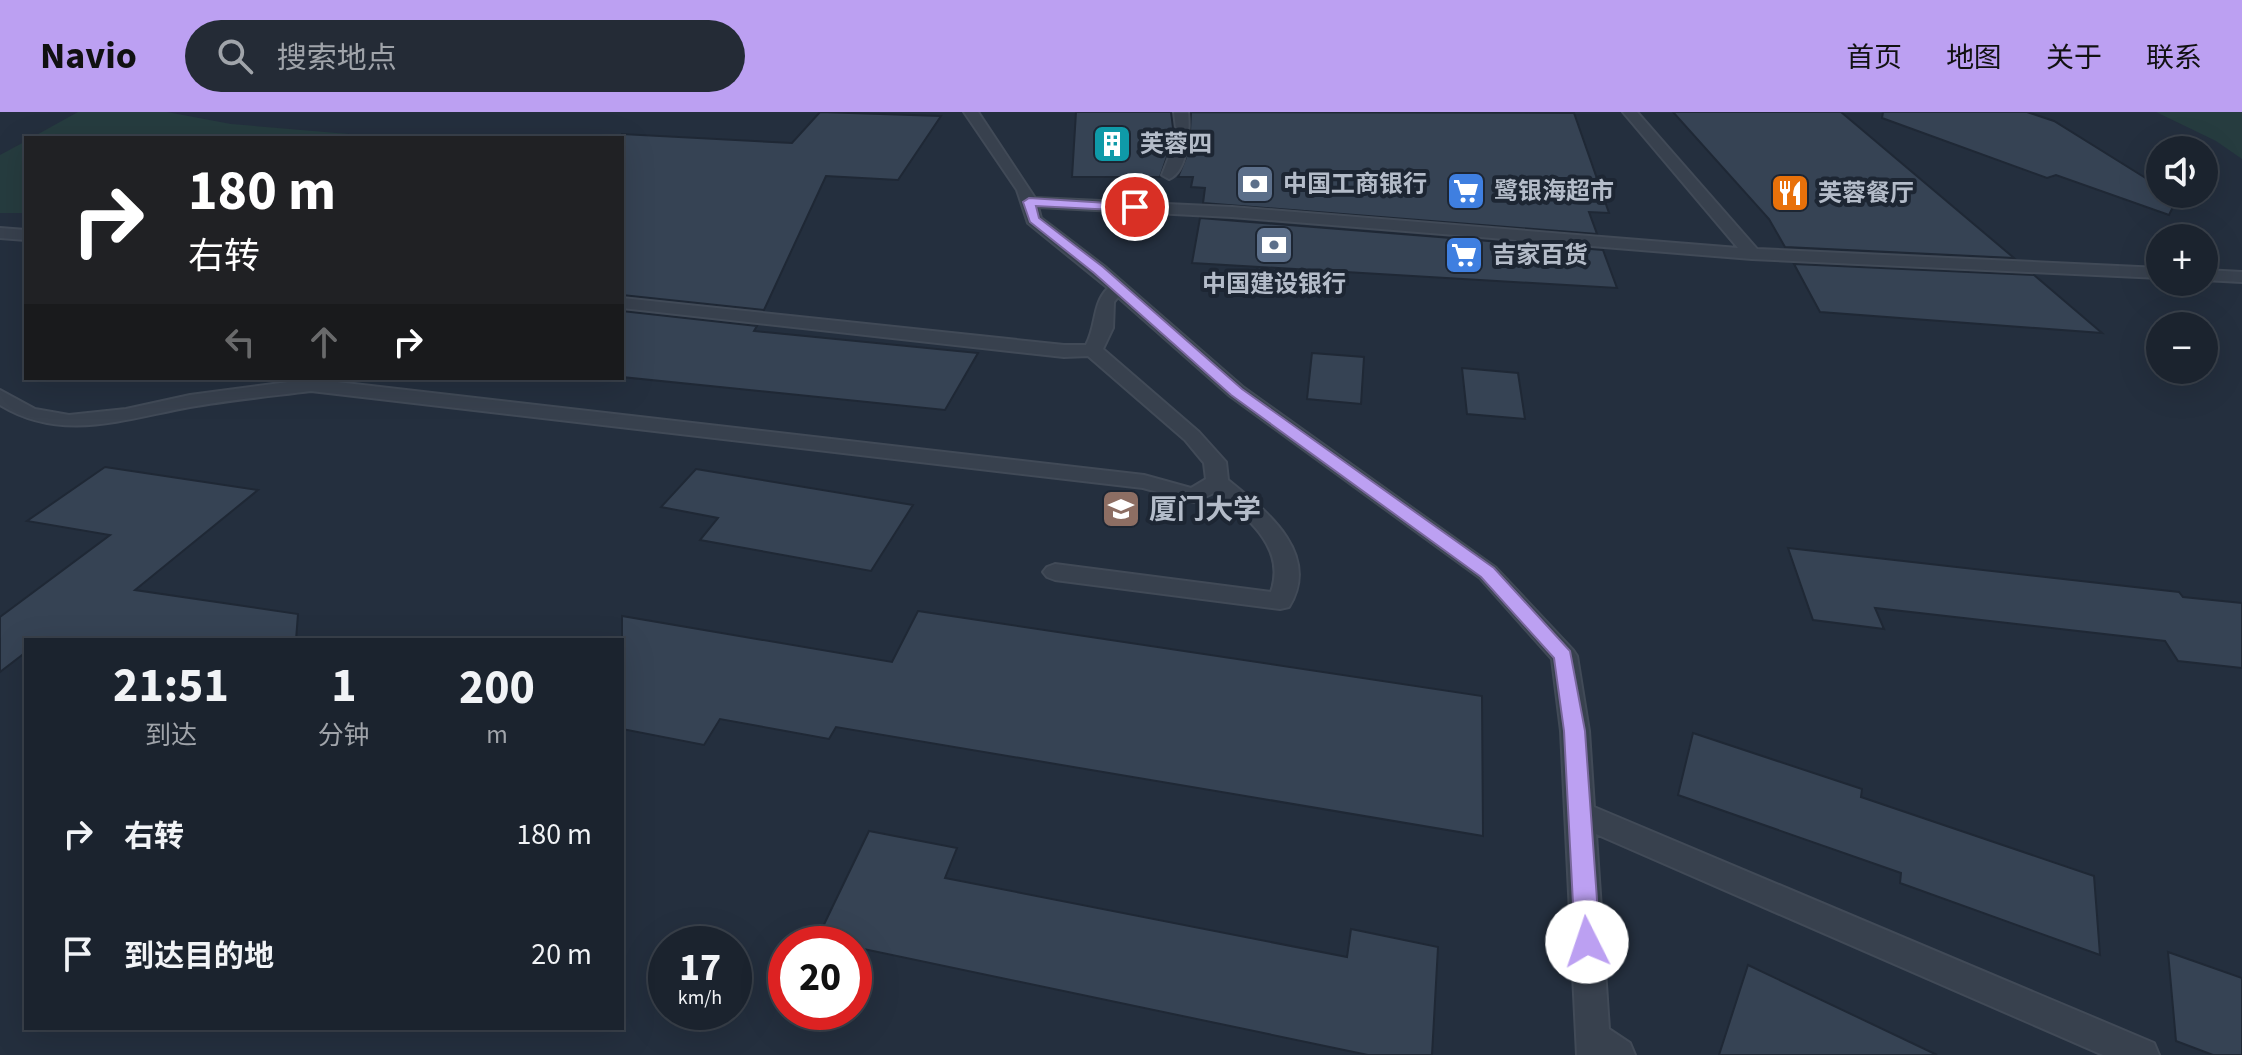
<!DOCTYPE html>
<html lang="zh">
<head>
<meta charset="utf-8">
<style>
	body { margin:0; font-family:"Source Sans 3","Noto Sans SC",sans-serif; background:#242b36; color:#f1f3f6; height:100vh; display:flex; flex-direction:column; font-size:30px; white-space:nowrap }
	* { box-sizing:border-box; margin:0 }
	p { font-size:26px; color:#a0a4aa }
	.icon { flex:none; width:44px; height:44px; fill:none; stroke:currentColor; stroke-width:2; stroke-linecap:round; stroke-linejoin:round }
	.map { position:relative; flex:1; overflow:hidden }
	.drawer { position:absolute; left:24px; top:526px; width:600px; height:392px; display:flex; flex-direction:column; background:#1b232e; border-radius:0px; box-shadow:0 8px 32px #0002,0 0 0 2px #39404a }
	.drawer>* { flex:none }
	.top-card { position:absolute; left:24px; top:24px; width:600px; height:244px; border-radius:0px; box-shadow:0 8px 32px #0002,0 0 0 2px #39404a; background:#202124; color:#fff; overflow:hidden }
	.fabs { position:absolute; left:2146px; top:24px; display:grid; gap:16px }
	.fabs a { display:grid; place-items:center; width:72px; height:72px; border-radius:50%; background:#1b232e; box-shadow:0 8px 32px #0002,0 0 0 2px #39404a; font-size:40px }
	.speed { position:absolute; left:648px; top:814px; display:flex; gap:16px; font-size:40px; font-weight:700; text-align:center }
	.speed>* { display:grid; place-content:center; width:104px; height:104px; border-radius:50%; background:#1b232e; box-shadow:0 8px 32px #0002,0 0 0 2px #39404a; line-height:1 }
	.speed small { font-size:20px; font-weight:400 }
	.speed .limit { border:12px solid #d22; background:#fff; color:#111 }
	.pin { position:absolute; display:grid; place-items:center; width:68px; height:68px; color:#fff; margin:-34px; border:4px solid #fff; border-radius:50%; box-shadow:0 2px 8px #0007 }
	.me { position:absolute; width:88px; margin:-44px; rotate:356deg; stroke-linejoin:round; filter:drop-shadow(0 0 6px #0008) }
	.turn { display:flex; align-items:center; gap:28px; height:168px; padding:0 32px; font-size:36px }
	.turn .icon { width:104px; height:104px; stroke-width:2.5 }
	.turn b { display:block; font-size:56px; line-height:68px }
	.lanes { display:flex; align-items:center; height:76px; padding:0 32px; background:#0003; justify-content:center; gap:40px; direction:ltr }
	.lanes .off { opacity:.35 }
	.eta { display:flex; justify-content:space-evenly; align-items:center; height:136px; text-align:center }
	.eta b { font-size:48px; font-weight:700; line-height:56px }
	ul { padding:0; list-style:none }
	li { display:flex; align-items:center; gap:24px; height:120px; padding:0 32px }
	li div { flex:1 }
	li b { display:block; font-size:30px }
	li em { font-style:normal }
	header { display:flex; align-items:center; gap:48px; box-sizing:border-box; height:112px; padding:0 40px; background:#bca0f2; color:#111 }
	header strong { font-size:38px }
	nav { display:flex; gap:44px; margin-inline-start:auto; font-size:28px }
	.search { width:560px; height:72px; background:#242b36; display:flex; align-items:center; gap:20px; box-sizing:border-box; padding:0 28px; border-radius:44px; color:#a0a4aa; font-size:30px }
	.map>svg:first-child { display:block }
	.green { fill:#263c3f }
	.building { fill:#364354; stroke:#1f2835; stroke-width:2 }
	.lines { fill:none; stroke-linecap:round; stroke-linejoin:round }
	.lane-casing { stroke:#414a57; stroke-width:4 }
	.lane { fill:#38414e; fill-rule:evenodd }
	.route { fill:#bca0f2; stroke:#7a689d; stroke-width:2 }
	.labels { text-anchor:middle; stroke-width:8; stroke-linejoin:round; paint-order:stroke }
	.far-poi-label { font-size:24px; font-weight:bold; fill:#b4bcc9; stroke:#1d2633; text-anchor:start }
	.poi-label { font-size:28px; font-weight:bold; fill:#b4bcc9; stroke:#1d2633; text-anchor:start }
</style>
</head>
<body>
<header>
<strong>Navio</strong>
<div class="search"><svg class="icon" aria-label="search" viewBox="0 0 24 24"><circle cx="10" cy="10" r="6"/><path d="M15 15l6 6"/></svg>搜索地点</div>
<nav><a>首页</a><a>地图</a><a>关于</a><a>联系</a></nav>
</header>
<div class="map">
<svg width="2242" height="943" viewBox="0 0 2242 943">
	<rect width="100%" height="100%" fill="#242f3e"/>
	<g class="green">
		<path d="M78,0h89l64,12 165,14h-365z"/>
		<path d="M2156,0h86v47l-26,-18z"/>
		<path d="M26,29v72h-26v-58z"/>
	</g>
	<g class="building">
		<path d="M820,0l121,4 -43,64 -72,-4 -62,134 -142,-15v-161l170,9z"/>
		<path d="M1076,0h95l3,24 -14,41h-88z"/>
		<path d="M1191,0l383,1 35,100 -20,-1 8,22 -394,-31 2,-15 -14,-1 2,-10h-15l11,-27z"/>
		<path d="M1673,0h168l173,146 -229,-11 -16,-28z"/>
		<path d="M1883,0h144l27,9 106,66v7l18,3 -9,18 -113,-40 -9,3 -165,-60z"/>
		<path d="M1200,106l403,32 14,38 -425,-25z"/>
		<path d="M1794,152l240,11 68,58 -282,-21z"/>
		<path d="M622,199l135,15 -3,5 224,22 -33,57 -323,-33z"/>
		<path d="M1312,241l52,4 -3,47 -54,-5z"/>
		<path d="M1462,256l56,5 7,46 -58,-5z"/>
		<path d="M105,355l153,23 -123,100 163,24 -2,26h-270v12l-26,20v-55l110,-82 -83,-14z"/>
		<path d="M696,357l217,36 -42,66 -171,-31 18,-22 -57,-11z"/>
		<path d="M1788,436l391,44 4,5 59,6v65l-64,-7 -13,-20 -290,-33 9,21 -71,-9z"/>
		<path d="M918,499l564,85 1,140 -647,-109 -7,12 -109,-20 -16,26 -82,-16v-113l270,46z"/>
		<path d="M1693,621l169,56 -1,8 233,79 6,79 -200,-72 1,-10 -223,-78z"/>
		<path d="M869,719l88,17 -12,30 402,79 4,-28 87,18 -6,108h-64l-514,-108v-3l-37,-5z"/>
		<path d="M2168,840l74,26v77h-29l-37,-14z"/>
		<path d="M1748,853l189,90h-218z"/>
	</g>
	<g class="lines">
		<g class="lane-casing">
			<g id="lane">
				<path d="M964,0h14l57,86 197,9 506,41 -115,-136h14l120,137 403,19v10l-408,-19 -520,-42 -194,-10 3,11 63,48 140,122 252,180 77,82 4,6 12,75 5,76 560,236 5,12h-56l-507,-221 13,195 21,14 5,12h-58l-16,-324 -9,-72 -72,-81 -250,-182 -112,-99 -4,5 -1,26 -10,21 96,83 27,30 2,18c37,30 94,73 61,127l-9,2 -225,-29 -8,-3 -4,-5 4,-5 8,-3 216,28c16,-45 -25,-75 -55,-100l-22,10 -51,-14 -832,-97c-40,5 -81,9 -121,16 -66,12 -128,36 -190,-2v-15l35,19 34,6 57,-6 64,-14 121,-16 833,96 47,13 15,-9 -2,-16 -19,-23 -97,-84 -24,1 -442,-49v-10l442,47h22c11,-21 6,-41 22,-57l-80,-65 -11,-33z"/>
				<path d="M1174,0h14c2,18 0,60 -19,67l-7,-4 15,-39z"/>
				<path d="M0,116l26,2v10l-26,-2z"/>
				<path d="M2204,158l38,2v10l-38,-2z"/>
			</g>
		</g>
		<use href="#lane" class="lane"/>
	</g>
	<path class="route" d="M1029,86l110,7v5l-4,1 -99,-5 3,12 64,49 139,122 252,179 76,83 15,80 15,211 -4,7 -9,3 -8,-3 -4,-7 -11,-211 -10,-73 -73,-81 -250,-182 -137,-122 -64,-51 -7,-20z"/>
	<defs>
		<g id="building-square" transform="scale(2)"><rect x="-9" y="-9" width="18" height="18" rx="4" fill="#0f9aa8" stroke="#1d2633"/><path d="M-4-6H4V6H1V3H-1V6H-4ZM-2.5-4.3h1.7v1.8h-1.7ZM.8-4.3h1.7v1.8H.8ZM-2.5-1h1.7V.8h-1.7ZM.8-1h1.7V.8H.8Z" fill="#fff"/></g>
		<g id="bank-square" transform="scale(2)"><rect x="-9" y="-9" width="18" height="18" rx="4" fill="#5c6f8a" stroke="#1d2633"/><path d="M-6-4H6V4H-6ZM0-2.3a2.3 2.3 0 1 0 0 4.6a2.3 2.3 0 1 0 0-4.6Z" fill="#fff"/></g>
		<g id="supermarket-square" transform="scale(2)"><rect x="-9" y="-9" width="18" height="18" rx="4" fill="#3f7fe0" stroke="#1d2633"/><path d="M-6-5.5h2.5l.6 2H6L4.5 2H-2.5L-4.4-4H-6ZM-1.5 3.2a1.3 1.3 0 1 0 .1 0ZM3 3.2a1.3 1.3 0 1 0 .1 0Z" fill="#fff"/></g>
		<g id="restaurant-square" transform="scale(2)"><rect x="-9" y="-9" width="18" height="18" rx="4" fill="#e8710a" stroke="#1d2633"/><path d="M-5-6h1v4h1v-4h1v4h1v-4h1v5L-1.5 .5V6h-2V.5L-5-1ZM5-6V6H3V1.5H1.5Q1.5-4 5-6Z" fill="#fff"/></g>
		<g id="university-square" transform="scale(2)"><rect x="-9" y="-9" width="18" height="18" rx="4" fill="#8d6e63" stroke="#1d2633"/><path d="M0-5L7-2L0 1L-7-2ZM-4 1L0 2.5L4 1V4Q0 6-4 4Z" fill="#fff"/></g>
	</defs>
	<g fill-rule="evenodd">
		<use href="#building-square" x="1112" y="32"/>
		<use href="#bank-square" x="1255" y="72"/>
		<use href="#supermarket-square" x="1466" y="79"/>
		<use href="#restaurant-square" x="1790" y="81"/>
		<use href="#bank-square" x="1274" y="133"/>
		<use href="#supermarket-square" x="1464" y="143"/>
		<use href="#university-square" x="1121" y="397"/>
	</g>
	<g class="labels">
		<g class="far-poi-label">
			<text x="1140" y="40">芙蓉四</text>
			<text x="1283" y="80">中国工商银行</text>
			<text x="1494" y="87">鹭银海超市</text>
			<text x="1818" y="89">芙蓉餐厅</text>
			<text x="1492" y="151">吉家百货</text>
			<text x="1274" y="180" text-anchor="middle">中国建设银行</text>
		</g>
		<g class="poi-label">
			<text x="1149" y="407">厦门大学</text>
		</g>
	</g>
</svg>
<div class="fabs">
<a><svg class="icon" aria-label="sound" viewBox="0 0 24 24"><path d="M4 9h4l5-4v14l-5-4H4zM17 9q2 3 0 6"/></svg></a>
<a>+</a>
<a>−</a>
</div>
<div class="speed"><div>17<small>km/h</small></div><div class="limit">20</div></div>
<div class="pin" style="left:1135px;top:95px;background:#d93025"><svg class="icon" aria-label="arrive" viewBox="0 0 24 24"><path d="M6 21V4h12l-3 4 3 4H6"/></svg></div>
<svg class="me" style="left:1587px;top:830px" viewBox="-20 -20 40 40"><circle r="19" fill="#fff"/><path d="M0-13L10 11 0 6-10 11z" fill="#bca0f2"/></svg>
<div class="top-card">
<div class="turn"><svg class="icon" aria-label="right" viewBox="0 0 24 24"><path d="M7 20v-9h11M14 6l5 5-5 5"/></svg><div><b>180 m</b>右转</div></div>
<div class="lanes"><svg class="icon off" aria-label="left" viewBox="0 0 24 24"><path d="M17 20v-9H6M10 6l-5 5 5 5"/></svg><svg class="icon off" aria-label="ahead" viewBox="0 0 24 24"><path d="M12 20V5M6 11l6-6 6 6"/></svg><svg class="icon" aria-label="right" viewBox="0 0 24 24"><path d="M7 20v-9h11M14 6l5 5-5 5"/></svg></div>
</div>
<section class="drawer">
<div class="eta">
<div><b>21:51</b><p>到达</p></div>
<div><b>1</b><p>分钟</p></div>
<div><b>200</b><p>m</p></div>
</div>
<ul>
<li><svg class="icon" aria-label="right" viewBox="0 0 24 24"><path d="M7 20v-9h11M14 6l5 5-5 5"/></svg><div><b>右转</b></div><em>180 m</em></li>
<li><svg class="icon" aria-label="arrive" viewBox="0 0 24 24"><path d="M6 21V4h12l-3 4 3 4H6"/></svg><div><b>到达目的地</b></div><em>20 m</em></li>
</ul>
</section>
</div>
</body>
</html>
